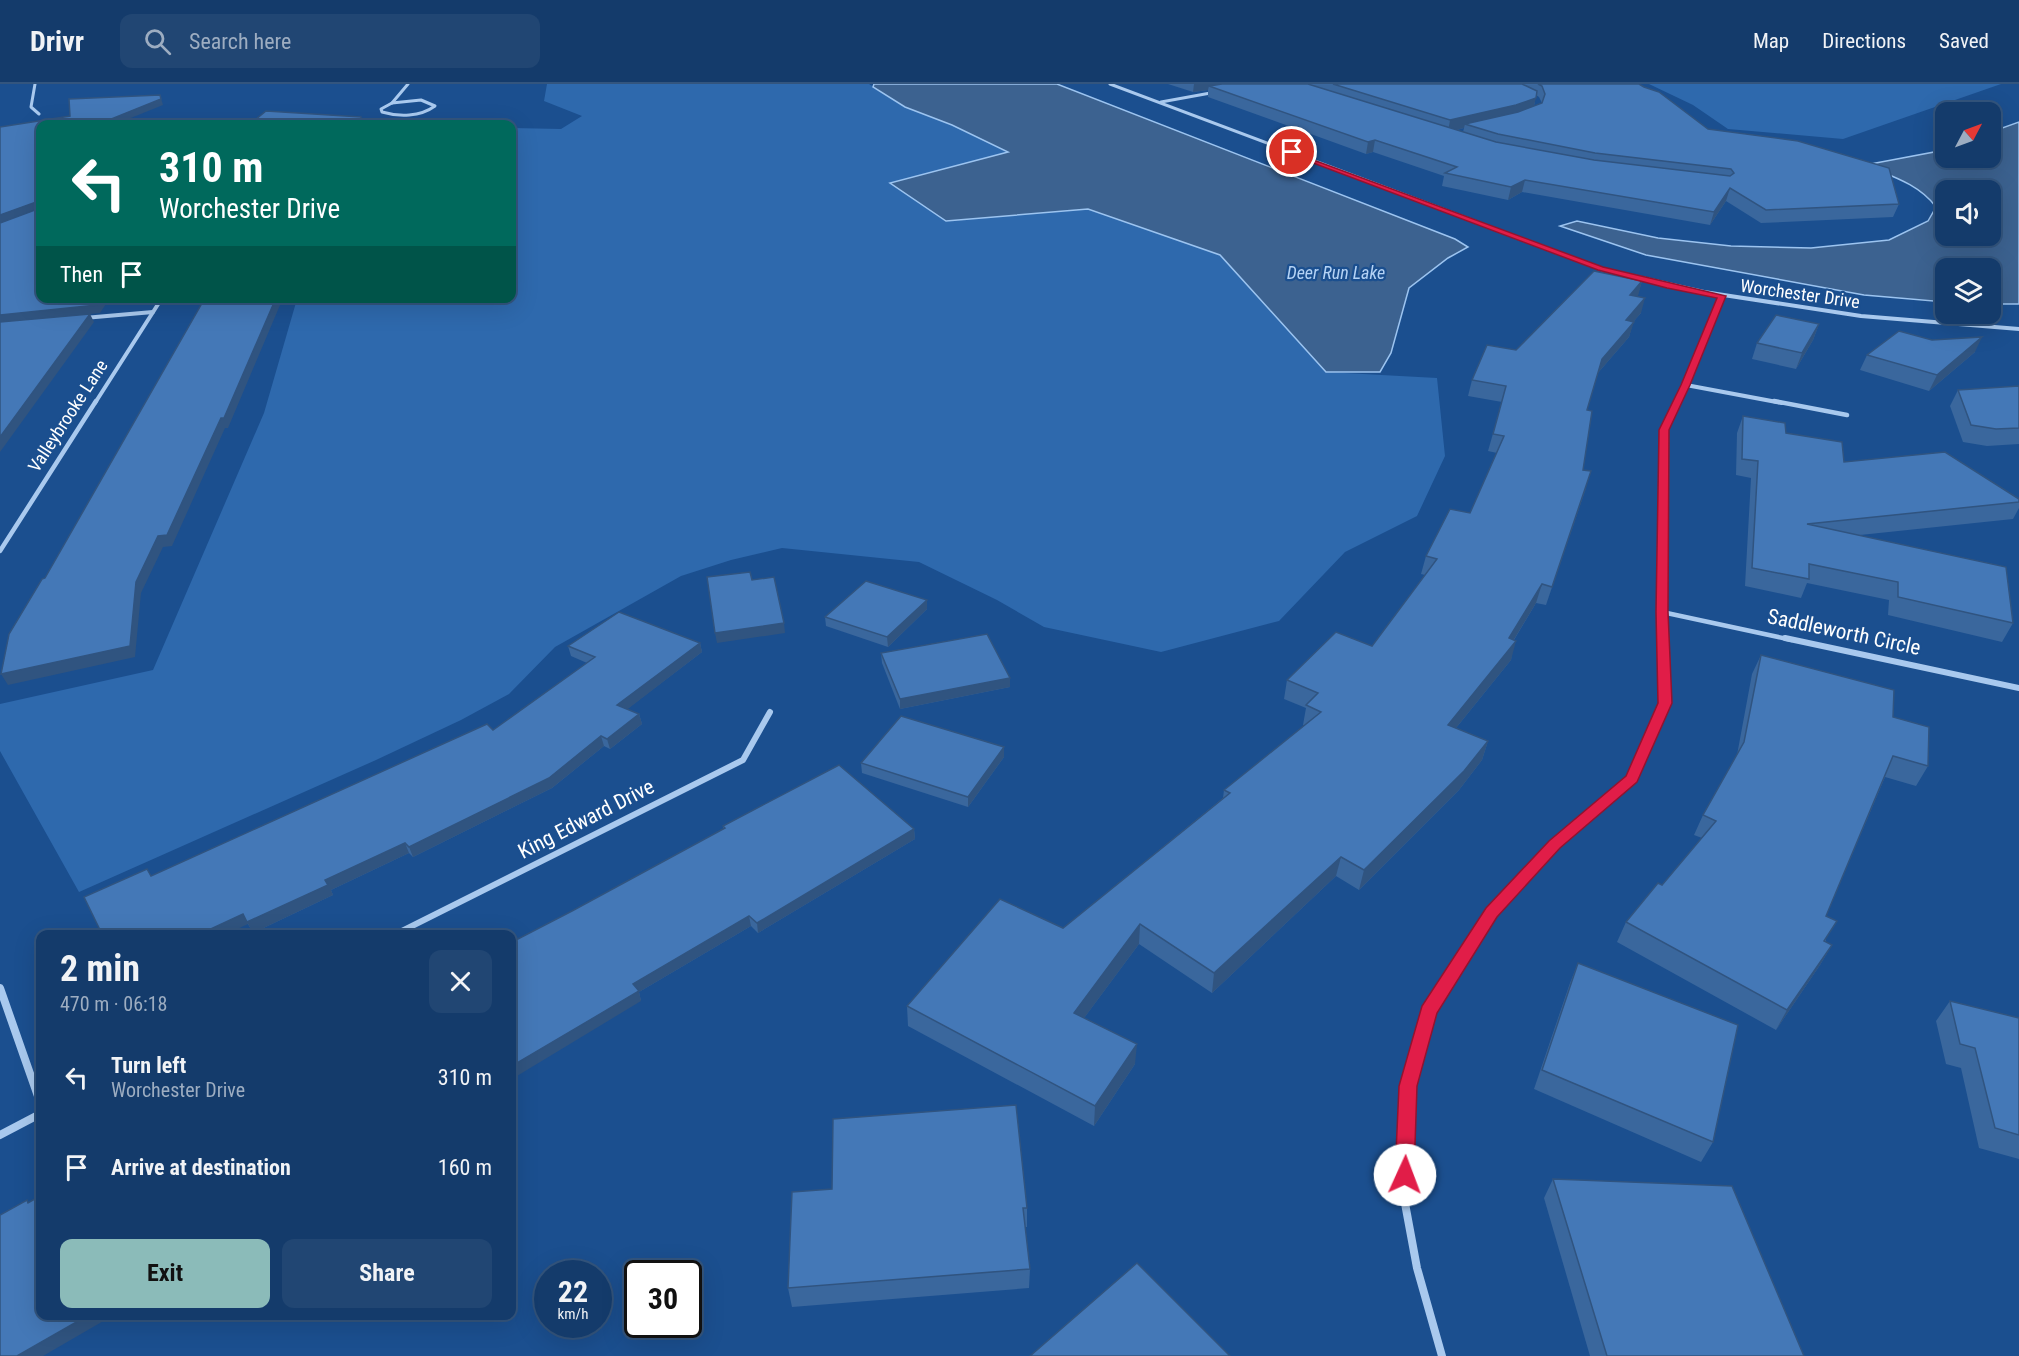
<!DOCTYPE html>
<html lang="en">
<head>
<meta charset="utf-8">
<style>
	body { margin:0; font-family:"Roboto Condensed",sans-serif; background:#214673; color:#f1f3f6; height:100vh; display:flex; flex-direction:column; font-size:22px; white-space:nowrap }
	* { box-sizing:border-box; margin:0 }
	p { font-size:20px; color:#9dadc1 }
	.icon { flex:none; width:33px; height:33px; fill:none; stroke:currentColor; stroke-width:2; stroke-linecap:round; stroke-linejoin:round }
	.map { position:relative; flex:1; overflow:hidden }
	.drawer { position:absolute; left:36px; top:846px; width:480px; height:390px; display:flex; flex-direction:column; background:#143b6b; border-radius:12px; box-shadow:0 6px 24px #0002,0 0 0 2px #33557e }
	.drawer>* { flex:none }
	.top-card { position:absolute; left:36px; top:36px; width:480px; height:183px; border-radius:12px; box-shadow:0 6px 24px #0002,0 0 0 2px #33557e; background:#00695c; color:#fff; overflow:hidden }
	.needle { width:39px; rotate:49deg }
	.buttons { position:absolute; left:1935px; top:18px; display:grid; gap:12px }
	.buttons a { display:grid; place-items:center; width:66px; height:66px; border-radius:12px; background:#143b6b; box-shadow:0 6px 24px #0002,0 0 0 2px #33557e; font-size:30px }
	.speed { position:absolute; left:534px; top:1176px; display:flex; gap:12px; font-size:30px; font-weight:700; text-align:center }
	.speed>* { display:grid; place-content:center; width:78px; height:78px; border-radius:50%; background:#143b6b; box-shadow:0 6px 24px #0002,0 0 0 2px #33557e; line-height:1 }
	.speed small { font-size:15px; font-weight:400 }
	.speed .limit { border:3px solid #111; border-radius:9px; background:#fff; color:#111 }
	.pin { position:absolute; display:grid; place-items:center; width:51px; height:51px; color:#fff; margin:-26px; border:3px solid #fff; border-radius:50%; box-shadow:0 2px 6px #0007 }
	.me { position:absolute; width:66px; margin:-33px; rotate:2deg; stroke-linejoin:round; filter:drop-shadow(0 0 4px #0008) }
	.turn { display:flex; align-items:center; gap:21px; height:126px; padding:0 24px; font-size:27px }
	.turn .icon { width:78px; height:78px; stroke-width:2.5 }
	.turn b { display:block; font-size:42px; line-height:51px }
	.then { display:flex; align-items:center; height:57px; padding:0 24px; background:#0003; gap:12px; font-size:22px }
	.round { display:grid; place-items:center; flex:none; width:63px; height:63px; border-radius:12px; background:#214673 }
	.headline { display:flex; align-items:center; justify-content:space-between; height:102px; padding:0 24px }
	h1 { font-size:36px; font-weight:700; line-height:45px }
	.cta { display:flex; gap:12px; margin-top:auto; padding:12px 24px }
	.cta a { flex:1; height:69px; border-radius:12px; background:#8bbbb9; color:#111; font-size:24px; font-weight:700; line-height:69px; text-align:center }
	.cta a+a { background:#214673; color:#f1f3f6 }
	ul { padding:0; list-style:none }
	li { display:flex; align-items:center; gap:18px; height:90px; padding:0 24px }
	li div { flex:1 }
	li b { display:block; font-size:22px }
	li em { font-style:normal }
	header { display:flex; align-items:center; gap:36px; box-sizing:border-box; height:84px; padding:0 30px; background:#143b6b; border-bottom:2px solid #33557e }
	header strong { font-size:28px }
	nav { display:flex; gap:33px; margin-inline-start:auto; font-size:21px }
	.search { width:420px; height:54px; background:#214673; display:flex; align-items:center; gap:15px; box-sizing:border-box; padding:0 21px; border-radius:12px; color:#9dadc1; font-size:22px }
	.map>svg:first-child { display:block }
	.green { fill:#2e69ad }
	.water { fill:#3c6290; stroke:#9cc4f0; stroke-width:1.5; fill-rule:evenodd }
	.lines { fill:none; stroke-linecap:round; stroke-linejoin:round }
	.street-far4 { stroke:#a9c9ee; stroke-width:3 }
	.street-far3 { stroke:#a9c9ee; stroke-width:4 }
	.street-far2 { stroke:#a9c9ee; stroke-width:4.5 }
	.street-far1 { stroke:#a9c9ee; stroke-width:6 }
	.street { stroke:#a9c9ee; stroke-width:8 }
	.wall { fill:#3a679d; fill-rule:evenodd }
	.shaded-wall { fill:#305480 }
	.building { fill:#4478b7; stroke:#305480; stroke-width:1.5 }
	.route { fill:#e11d48; stroke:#92132f; stroke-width:1.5 }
	.labels { text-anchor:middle; stroke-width:4.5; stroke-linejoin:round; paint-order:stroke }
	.far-water-label { font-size:18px; font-style:italic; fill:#b5d3f5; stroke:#1b4f8f }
	.far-street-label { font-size:18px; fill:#fff; stroke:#1b4f8f }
	.street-label { font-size:21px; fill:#fff; stroke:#1b4f8f }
</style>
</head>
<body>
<header>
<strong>Drivr</strong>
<div class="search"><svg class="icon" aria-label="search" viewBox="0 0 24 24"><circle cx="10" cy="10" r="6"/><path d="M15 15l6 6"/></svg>Search here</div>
<nav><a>Map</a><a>Directions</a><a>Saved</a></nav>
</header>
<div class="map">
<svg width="2019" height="1272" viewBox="0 0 2019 1272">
	<rect width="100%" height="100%" fill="#1b4f8f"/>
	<g class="green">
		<path d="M547,0h322l36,23 47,18 57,27 34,60 45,-3 132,46 106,117 111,6 8,78 -28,60 -72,36 -66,69 -118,31 -117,-25 -47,-27 -78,-38 -137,-14 -51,12 -50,16 -126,71 -46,47 -48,26 -85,40 -297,132 -79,-141v-47l153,-34 111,-257 33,-114 215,-1v-170l49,1 21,-13 -38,-15z"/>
		<path d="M1649,0h352l-158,55 -115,-10 -35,-24z"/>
	</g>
	<g class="water">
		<path d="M874,0h183l398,155 13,8 -20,11 -39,30 -18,65 -11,19h-54l-106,-117 -132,-46 -142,12 -56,-38 118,-31 -56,-27 -47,-18 -32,-20z"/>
		<path d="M2019,38v182h-28l-1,-36h-44l-1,34 -81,-7 -218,-40 -86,-29 17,-5 81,17 73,8 80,2 78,-8 39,-19 8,-14c-17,-23 -45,-31 -71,-42l80,-15 1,8h44l1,-26zM1946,106h44v46h-44z"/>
	</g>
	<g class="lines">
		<g class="street-far4">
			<path d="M35,0l-4,23 8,7"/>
			<path d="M1110,0l367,138"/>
			<path d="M421,16l14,6c-15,11 -36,11 -53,6l-1,-3 11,-6z"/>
			<path d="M1161,18l55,-10"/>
			<path d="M392,19l16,-19"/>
		</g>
		<g class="street-far3">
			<path d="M1473,137l128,48 103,23 157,24 158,13"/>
			<path d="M84,234l69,-6"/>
			<path d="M1686,301l96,18"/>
			<path d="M95,319l67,-105"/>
			<path d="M1677,319l45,-107"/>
		</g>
		<g class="street-far2">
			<path d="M1774,317l73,14"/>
			<path d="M0,467l96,-150"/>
			<path d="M1662,528l130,28"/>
			<path d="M1663,556l1,-210 14,-29"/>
		</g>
		<g class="street-far1">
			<path d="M1785,554l234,50"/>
			<path d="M396,850l347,-174 27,-48"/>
			<path d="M1468,866l23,-37 63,-69 78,-65 33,-76 -2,-65"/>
		</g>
		<g class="street">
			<path d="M0,904l40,114"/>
			<path d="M0,1051l40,-21"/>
			<path d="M1442,1272l-25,-88 -13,-70 4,-112 21,-75 40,-63"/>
		</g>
	</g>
	<g class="wall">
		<path d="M1168,0h471l69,45 191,75 -6,13 -132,6 -35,-22 -16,24 -188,-33 -14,8 -66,-14 2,-10 -71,-24 -7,2 -158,-57v-7l-15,2zM1536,11l3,2 3,6 -8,3zM1464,44l-1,4 -6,-2z"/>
		<path d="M1642,197l-5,16 4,16 -8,9 -4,15 -32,37 -10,36 -4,60 3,18 -40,117 -10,-2 -22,37 -3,20 -55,68 32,13 -6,19 -23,30 -100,100 -23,-14 -124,117 -73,-49 -55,74 51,46 -41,62 -186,-100 -1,-20 156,-78 160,-130 1,-8 81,-65h-2l3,-17 -22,-9 3,-19 85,-34 53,-71 -4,-1 5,-18 44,-43 27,-60 -9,-2 14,-49 -34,-6 4,-16 44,-30z"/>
		<path d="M1819,240l-6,16 -17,29 -44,-10 5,-16z"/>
		<path d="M1975,268l-46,39 -69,-21 7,-15z"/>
		<path d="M2019,302v58l-32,2 -24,-4 -13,-36 8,-16z"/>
		<path d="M1743,332l43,17 58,29 175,37v9l-6,11 -153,16 153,88 -11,19 -114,-27 1,-15 -82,-17 -6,15 -56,-12 6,-108 -15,-3 1,-42z"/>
		<path d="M927,516v9l-39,38 -62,-21 -1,-9z"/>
		<path d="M700,559l2,9 -75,57 12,5 3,10 -32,25 -6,-3 -52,42 -139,69 -4,-4 -78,37 2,5 -80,38 -5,-9 -97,-48 342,-146 94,-67 -16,-7 -3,-10z"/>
		<path d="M881,569l129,34 -110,22 -18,-46z"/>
		<path d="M1761,571l132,62 35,49 -12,20 -31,-9 -59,139v26l6,3 -12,20 -44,65 -159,-88 9,-20 36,-37 40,-47 -8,-3 9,-20 34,-60 15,-81z"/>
		<path d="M1004,673l-36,50 -106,-34 -1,-10z"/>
		<path d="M723,742l191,3 1,10 -157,94 -7,-7 -112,66 2,9 -69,-90 151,-82z"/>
		<path d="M1578,879l135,179 -12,20 -167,-73 36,-106z"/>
		<path d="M1950,917l69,17v141l-40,-11 -18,-80 -15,-4 -10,-43z"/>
		<path d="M1553,1095l251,177h-214l-46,-158z"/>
		<path d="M792,1108l235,16v19h-2l5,42 -1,19 -237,19 -4,-19z"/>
	</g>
	<g class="shaded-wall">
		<path d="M1194,0h47l-32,2 -1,4 -15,2z"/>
		<path d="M160,11l3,10 -47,19h-17z"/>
		<path d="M1536,14l-3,11 -68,15 -1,4 -16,4 2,-12z"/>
		<path d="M1375,56l-2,12 -7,2 2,-12z"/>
		<path d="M1525,96l-3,12 -14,8 3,-13z"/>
		<path d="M1730,104l-4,13 -16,24 4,-13z"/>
		<path d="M36,118l3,6 -39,15v-8z"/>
		<path d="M1642,197l-4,15 -12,14 4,-15z"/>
		<path d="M102,214h8l-10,15 -100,10v-8z"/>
		<path d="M276,214h7l-55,130h-3l-53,118 -9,1 -22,46 -6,64 -127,28 -7,-11 135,-92 22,-46z"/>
		<path d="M1645,214l-4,15 -19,22 4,-15z"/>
		<path d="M90,230l4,8 -94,130v-15z"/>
		<path d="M1634,238l-5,15 -32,37 5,-15z"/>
		<path d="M1819,240l-6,16 -17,29 6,-16z"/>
		<path d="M1982,253l-7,15 -46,39 8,-16z"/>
		<path d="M1591,387l-5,17 -40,117 6,-18z"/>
		<path d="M1542,500l-6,19 -32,53 12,-15 -5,19 -68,84 5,-19 61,-87z"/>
		<path d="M927,516v9l-39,38 -1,-10z"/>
		<path d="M784,539l1,10 -68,10 -2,-10z"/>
		<path d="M700,559l2,9 -82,63 -3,-10z"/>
		<path d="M1010,594v9l-110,22v-10z"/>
		<path d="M639,630l3,10 -32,25 -3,-10z"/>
		<path d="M601,652l3,10 -52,42 -139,69 -4,-10z"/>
		<path d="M1488,657l-6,19 -23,30 -100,100 5,-20z"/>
		<path d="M1004,663v10l-36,50v-10z"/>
		<path d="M914,745l1,10 -157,94 -1,-10z"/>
		<path d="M405,759l4,10 -78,37 2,5 -80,38 -6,-11 78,-42z"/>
		<path d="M1341,773l-5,19 -124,117 2,-20z"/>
		<path d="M243,830l5,10 -21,10h-27z"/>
		<path d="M749,832l2,10 -112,66 2,9 -129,78v-13l121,-82z"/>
		<path d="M1140,840l-1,20 -66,89 1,-20z"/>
		<path d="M1832,861l-12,20 -44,65 11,-20z"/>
		<path d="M1137,960l-2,20 -41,62 1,-20z"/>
		<path d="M87,1232h25l-69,40h-26z"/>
	</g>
	<g class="building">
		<path d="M1222,0h86l188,58 98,18 136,16 4,-3 -3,-4 -136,-16 -97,-19 -33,-10 53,-12 24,-9 3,-9 -3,-8 -4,-2h101l5,3 15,5 49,37 90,12 91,27 10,36 -133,6 -36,-22 -16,24 -189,-32 -14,7 -66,-14 12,-6 -82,-27 -7,2 -159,-56z"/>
		<path d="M1333,0h189l15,7 -1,7 -20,7 -66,15z"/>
		<path d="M160,11l1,4 -62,25h-59v24l-1,1h1v55l-4,-2 -36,13v-88l70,-11 -1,-17z"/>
		<path d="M266,27l95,6v6l-7,1h-104z"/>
		<path d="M40,121v93h62l-5,7 -97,10v-92l38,-14z"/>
		<path d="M1594,187l48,10 -12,14 15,3 -19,22 8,2 -32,37 -15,51 5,1 -9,59 8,1 -39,116 -10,-3 -33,54 7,3 -68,84 40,16 -24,30 -100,99 -23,-13 -127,116 -74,-49 -66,89 63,31 -42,62 -188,-100 93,-107 63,29 167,-135 -6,-3 97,-78 -15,-7 12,-12 -31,-13 49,-48 36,14 65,-87 -11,-3 24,-47 20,4 34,-77 -11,-2 13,-48 -34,-6 15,-35 29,5z"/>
		<path d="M205,214h71l-52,120h-3l-54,117 -9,1 -22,46 -6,64 -129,28 8,-40 33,-55 3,-1z"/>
		<path d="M90,230l-90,123v-115z"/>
		<path d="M1776,231l43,9 -17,29 -45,-10z"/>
		<path d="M1899,247l33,9 50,-3 -45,38 -70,-20z"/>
		<path d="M2019,302v42l-23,1 -25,-4 -13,-35z"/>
		<path d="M1743,332l42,7 1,10 56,9 2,20 101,-10 74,47v3l-212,22 199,43 7,56 -115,-26v-15l-89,-18v15l-57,-11 6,-107 -16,-2z"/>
		<path d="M750,488l2,8 22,-3 10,46 -69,10 -8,-56z"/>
		<path d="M866,497l61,19 -40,37 -62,-20z"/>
		<path d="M619,528l81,31 -83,62 22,9 -32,25 -6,-3 -52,42 -140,69 -4,-4 -80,37 3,5 -81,37 -4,-8 -43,20h-98l-18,-37 63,-28 4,7 336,-152 6,6 102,-73 -27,-11z"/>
		<path d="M987,550l23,44 -110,21 -19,-46z"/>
		<path d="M1761,571l133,35 -1,27 36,10 -1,39 -35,-10 -67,160 11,5 -13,20 8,4 -45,65 -161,-88 32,-39 4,2 54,-64 -13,-6 41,-73z"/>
		<path d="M901,632l103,31 -36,50 -107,-34z"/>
		<path d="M839,681l75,64 -157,94 -8,-7 -116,68 6,7 -127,75v-124l60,-31 153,-83 -2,-2z"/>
		<path d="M1578,879l160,62 -25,117 -171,-72z"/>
		<path d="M1950,917l69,17v117l-24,-7 -20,-80 -15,-4z"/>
		<path d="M1016,1021l11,103h-4l7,61 -242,19 4,-96 40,-3 1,-70z"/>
		<path d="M1553,1095l179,7 72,170h-197z"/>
		<path d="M40,1112v120h47l-70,40h-17v-141l27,-15 1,3z"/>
		<path d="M1137,1179l93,93h-200z"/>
	</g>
	<path class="route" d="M1289,67l314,116 123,29 -36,89 -21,45 -1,182 4,91 -35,79 -77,66 -63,69 -60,96 -20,73 -3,89 -3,7 -6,2 -7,-2 -3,-7 4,-89 23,-80 64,-98 63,-67 77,-65 32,-73 -2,-91 3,-182 22,-45 36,-87 -50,-10 -69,-18 -309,-116z"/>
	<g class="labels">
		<g class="far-water-label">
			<text x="1336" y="195">Deer Run Lake</text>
		</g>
		<g class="far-street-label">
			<text transform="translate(1800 210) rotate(8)" y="6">Worchester Drive</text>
			<text transform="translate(68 332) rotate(-57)" y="6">Valleybrooke Lane</text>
		</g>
		<g class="street-label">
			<text transform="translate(1844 548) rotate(12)" y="7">Saddleworth Circle</text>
			<text transform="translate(586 735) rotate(-27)" y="7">King Edward Drive</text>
		</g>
	</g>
</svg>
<div class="buttons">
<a><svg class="needle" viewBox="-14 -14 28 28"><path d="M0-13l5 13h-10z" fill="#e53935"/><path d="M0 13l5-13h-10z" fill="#9dadc1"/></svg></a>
<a><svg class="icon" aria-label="sound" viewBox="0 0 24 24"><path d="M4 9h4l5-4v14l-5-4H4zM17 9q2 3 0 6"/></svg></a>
<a><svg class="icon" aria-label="layers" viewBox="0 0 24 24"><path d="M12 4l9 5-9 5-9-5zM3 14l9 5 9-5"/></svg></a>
</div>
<div class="speed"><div>22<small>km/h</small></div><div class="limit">30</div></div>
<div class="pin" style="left:1292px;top:68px;background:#d93025"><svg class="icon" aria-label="arrive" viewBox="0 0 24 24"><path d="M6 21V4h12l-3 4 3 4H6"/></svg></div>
<svg class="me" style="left:1405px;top:1091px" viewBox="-20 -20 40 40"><circle r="19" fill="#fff"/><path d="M0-13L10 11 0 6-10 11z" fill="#e11d48"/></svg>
<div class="top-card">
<div class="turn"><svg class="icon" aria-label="left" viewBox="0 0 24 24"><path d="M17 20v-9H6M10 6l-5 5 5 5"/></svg><div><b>310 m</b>Worchester Drive</div></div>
<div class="then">Then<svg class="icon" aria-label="arrive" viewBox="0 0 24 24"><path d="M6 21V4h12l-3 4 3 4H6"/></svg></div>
</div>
<section class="drawer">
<div class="headline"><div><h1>2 min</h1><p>470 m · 06:18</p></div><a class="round"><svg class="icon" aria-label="close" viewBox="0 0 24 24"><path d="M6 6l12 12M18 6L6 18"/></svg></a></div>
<ul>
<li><svg class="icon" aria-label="left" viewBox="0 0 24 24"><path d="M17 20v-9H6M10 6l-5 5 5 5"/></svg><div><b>Turn left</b><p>Worchester Drive</p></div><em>310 m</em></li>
<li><svg class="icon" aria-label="arrive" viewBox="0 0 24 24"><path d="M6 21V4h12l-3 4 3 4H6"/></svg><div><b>Arrive at destination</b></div><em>160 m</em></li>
</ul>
<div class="cta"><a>Exit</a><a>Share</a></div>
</section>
</div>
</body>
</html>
